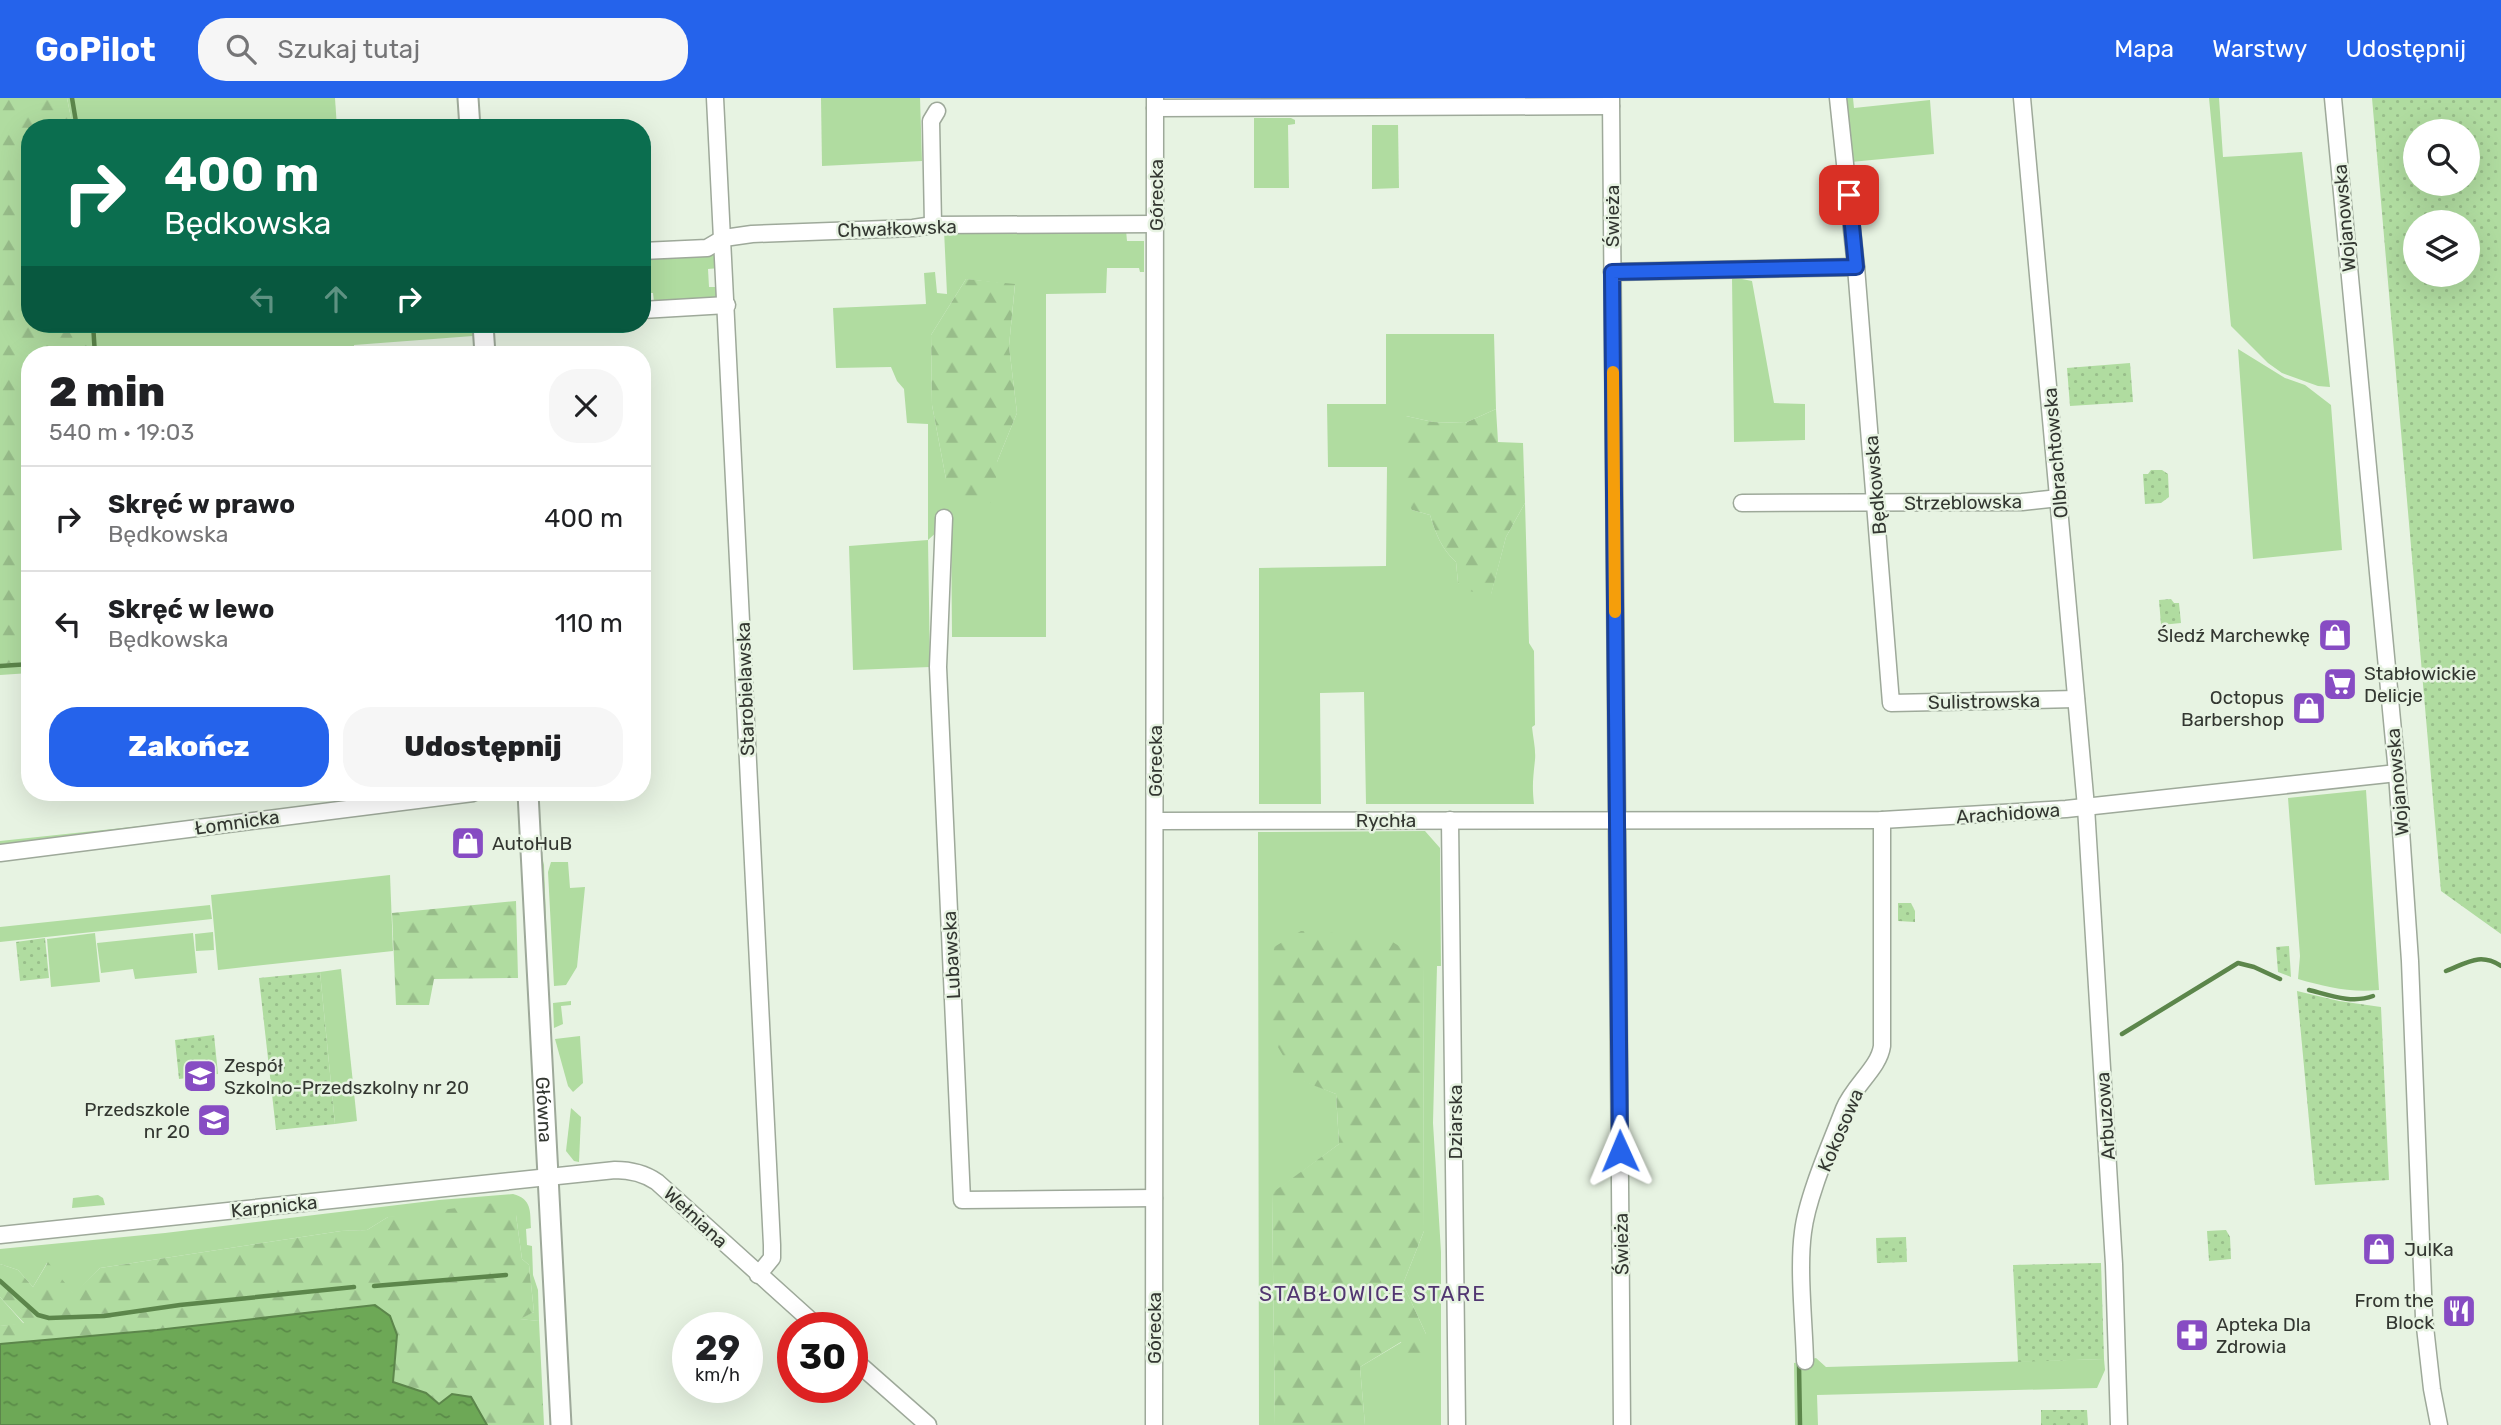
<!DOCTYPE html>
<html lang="pl">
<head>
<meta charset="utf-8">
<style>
	body { margin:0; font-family:Rubik,sans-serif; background:#f6f6f6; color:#202124; height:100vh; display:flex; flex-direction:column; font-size:26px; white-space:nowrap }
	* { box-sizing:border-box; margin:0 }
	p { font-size:23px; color:#757577 }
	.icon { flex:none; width:38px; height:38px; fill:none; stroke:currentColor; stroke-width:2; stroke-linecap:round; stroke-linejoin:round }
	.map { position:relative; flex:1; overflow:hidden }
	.side { position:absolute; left:21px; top:248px; width:630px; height:455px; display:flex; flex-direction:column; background:#fff; border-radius:28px; box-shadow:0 7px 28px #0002 }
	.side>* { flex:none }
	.banner { position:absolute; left:21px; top:21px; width:630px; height:214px; border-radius:28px; box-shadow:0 7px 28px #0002; background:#0b6e4f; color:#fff; overflow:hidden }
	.controls { position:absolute; left:2403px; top:21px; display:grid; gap:14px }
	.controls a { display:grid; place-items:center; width:77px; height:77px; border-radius:50%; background:#fff; box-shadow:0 7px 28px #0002; font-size:35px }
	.speed { position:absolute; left:672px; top:1214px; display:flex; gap:14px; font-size:35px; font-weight:700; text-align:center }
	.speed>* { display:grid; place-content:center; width:91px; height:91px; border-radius:50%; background:#fff; box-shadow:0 7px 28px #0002; line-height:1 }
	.speed small { font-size:18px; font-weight:400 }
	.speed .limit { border:10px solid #d22; background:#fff; color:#111 }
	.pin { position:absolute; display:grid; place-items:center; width:60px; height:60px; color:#fff; margin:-30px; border-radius:14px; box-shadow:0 4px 10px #0006 }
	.me { position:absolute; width:77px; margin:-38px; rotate:359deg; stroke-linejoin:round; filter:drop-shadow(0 0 5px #0008) }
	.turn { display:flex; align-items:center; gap:24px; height:147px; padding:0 28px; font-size:32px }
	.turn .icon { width:91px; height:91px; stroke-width:2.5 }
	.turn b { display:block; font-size:49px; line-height:60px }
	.lanes { display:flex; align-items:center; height:66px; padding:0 28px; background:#0003; justify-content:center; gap:35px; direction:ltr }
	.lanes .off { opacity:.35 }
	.round { display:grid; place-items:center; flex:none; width:74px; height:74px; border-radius:28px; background:#f6f6f6 }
	.headline { display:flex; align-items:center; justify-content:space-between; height:119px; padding:0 28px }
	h1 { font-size:42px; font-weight:800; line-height:52px }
	.action { display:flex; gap:14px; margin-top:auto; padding:14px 28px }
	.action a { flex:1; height:80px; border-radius:28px; background:#2563eb; color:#fff; font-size:28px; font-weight:800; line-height:80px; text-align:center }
	.action a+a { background:#f6f6f6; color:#202124 }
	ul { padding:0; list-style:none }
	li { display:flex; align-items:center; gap:21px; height:105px; padding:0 28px; border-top:2px solid #e0e0e0 }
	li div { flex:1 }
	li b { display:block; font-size:26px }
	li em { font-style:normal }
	header { display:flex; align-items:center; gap:42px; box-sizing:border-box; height:98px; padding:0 35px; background:#2563eb; color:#fff }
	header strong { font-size:33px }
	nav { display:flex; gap:38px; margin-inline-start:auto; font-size:24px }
	.search { width:490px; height:63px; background:#f6f6f6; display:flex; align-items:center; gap:18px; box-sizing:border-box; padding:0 24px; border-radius:28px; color:#757577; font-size:26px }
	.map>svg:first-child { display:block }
	.grass { fill:#b0dca0; fill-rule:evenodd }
	.forest { fill:url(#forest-firs) }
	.park { fill:url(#park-dots); fill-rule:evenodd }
	.water { fill:url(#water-ripples); stroke:#5c864b; stroke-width:2 }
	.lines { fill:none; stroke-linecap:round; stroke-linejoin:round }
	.stream { stroke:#5c864b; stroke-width:4.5 }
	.minor-casing { stroke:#9ea99a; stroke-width:19 }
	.tertiary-casing { stroke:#9ea99a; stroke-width:23 }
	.minor { stroke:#fff; stroke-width:16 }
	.tertiary { stroke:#fff; stroke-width:19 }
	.route-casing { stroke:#184099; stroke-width:18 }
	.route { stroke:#2563eb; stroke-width:12 }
	.slow { stroke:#f59e0b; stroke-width:12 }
	.labels { text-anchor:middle; stroke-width:5; stroke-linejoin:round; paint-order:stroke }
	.street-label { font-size:19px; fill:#333731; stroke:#e7f3e2 }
	.poi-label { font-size:19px; fill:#333731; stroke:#e7f3e2; text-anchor:start }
	.neighbourhood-label { font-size:21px; letter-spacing:2px; fill:#513671; stroke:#e7f3e2 }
</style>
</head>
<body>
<header>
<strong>GoPilot</strong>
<div class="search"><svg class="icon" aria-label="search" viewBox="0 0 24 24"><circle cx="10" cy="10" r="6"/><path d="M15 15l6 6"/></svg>Szukaj tutaj</div>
<nav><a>Mapa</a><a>Warstwy</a><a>Udostępnij</a></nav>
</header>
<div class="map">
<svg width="2501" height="1327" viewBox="0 0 2501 1327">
	<defs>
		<pattern id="forest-firs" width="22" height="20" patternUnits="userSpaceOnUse" patternTransform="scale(1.75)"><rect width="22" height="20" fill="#b0dca0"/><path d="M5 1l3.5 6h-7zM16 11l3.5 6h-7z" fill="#98bd8a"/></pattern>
		<pattern id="park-dots" width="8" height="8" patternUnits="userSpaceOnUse" patternTransform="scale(1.75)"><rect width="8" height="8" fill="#b0dca0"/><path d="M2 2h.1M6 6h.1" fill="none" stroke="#98bd8a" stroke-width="1.8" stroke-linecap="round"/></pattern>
		<pattern id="water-ripples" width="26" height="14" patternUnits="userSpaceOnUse" patternTransform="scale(1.75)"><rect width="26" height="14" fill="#6da856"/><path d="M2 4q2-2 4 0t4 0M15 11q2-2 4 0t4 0" fill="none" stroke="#5a8a48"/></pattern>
	</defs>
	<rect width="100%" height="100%" fill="#e7f3e2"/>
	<g class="grass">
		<path d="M67,0h268l2,30h-264z"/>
		<path d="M821,0h99l2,63 -100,5z"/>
		<path d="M1844,0h9l1,10 76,-8 4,54 -83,8z"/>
		<path d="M2209,0h10l4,59 79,-5 28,235 -12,-1 -36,-13 -14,-10 -37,-37z"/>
		<path d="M1254,20h37l4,2v4l-7,1 1,63h-35z"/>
		<path d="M1372,27h26l1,63 -27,1z"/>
		<path d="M944,132h182l1,11h17v31h-4l-1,-4h-32l-1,25 -60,1v343h-94l-1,-118 -23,21 2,127 -77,3 -4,-124 79,-6v-116l-21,-1 -3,-34 -7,-8 -6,-14 -55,1 -3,-60 93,-4 -2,-31 11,-1 2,21 10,1zM966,181l49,6 -6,61 8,67 -20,49 -51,17 -14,-74 -1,-70z"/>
		<path d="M717,157l2,13 -11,1 1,18h12v9l-6,5 -61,1 -1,-9h-11v-35z"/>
		<path d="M1732,179l20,4 22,122 31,1v36l-71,2z"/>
		<path d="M91,226h381l1,12 -119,9v10h-261z"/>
		<path d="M1386,236h108l2,75 -31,14 -32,-1 -27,-6 6,94 18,5c6,19 11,33 26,47l2,21 33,11 15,-57 19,-34 4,140 5,8 1,74 -3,2c1,11 4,22 3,33 -2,18 -3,27 -1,44h-168l-2,-112 -44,1 1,111h-62v-236l127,-2 1,-99h-59l-1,-63h59z"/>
		<path d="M2238,251l47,29 20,7 26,20 11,145 -89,9z"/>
		<path d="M30,564v11l-30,2v-11z"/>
		<path d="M2366,692l13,200c-29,3 -53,-3 -81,-11l2,-23 -12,-158z"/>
		<path d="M301,711l-301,41v-9z"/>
		<path d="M1425,733l15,17 1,118h-4l-4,157 8,129v173h-76l-5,-58 42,-25 24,-8 -23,-50 21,-53 -1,-269 -126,116 39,16 3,50 -67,50 3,231h-16l-1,-593z"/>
		<path d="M543,763l1,4 6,163 -11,-163z"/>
		<path d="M551,764h17l2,26 15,-1 -8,80 -11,18 -12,1 -6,-114z"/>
		<path d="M390,777l3,76 -175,19 -7,-75z"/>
		<path d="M210,807l2,14 -212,23v-15z"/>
		<path d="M213,834l1,18 -18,1 -1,-17z"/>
		<path d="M95,835l5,49 -49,5 -4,-48z"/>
		<path d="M193,835l4,40 -62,6 -2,-10 -32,4 -4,-30z"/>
		<path d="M341,871l16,152 -22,3 -15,-152z"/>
		<path d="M571,903v4l-10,1 2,18 -9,4 -1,-25z"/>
		<path d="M580,938l3,47 -10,9 -5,-6 -13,-47z"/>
		<path d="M571,1010l10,9 -2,45 -5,-1 -8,-10z"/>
		<path d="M513,1096c19,5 17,17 18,34l-5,1 1,16 5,1 1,29 5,15 1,31 -21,-2 16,-7 -5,-47 -7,-6 -6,-44 -128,2 -21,13 -26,1 -241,37 -26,27 -27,-32 -14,24 -15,-17 -18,-6v-15l165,-16 274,-33z"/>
		<path d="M98,1097l5,3 2,7 -33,3 1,-10z"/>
		<path d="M0,1199l24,27 -24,2z"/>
		<path d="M1816,1260l10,9 278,-8 1,11 -8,18 -280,7 1,30h-23l-1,-62z"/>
	</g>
	<g class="forest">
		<path d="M0,0h67l6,30h-43v196h61l2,31h-63v307l-30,2z"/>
		<path d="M966,181l49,5 -6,62 8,67 -20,49 -2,39 -33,10 -16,-32 -14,-74 -1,-70z"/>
		<path d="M1496,311l2,33 25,1 2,60 -19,34 -15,58 -22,-4 -11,-8 -2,-21c-15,-14 -20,-28 -26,-47l-18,-5c-15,-28 -9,-63 -6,-94l27,6 32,1z"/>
		<path d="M516,803l2,77 -84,1 -5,26h-33l-4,-92z"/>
		<path d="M1301,833l82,5 40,25 1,270 -21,53 23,50 3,30 -14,4 -14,-26 -41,25 5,58h-90l-3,-232 67,-49 -3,-50 -39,-15 -31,-52 8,-80z"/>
		<path d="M502,1104l14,13 6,44 7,6 5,47 -14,7 19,2 5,104h-57l-16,-28 -32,7 -13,-11 -34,-11 5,-47 -240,-5 -157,14v-18l24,-3 -24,-26v-33l18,6 15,17 15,-25 26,32 26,-26 241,-37 26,-1 21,-13z"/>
	</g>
	<g class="park">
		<path d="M2372,0h129v836l-60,-43zM2415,33h53v53h-53zM2415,124h53v53h-53z"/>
		<path d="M2130,265l3,39 -63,4 -3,-38z"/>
		<path d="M2151,372h11l6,4 1,23 -8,6 -16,1 -2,-30h5z"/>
		<path d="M2171,501l3,4h5l2,20 -20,2 -2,-25z"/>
		<path d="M1898,805h13l4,8v11l-17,-1z"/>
		<path d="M45,840l4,40 -29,3 -4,-39z"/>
		<path d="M2289,848l2,31 -13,-5 -2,-25z"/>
		<path d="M320,874l15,152 -59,6 -17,-152z"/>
		<path d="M2297,893l42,10 42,6 8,173 -74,5z"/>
		<path d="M214,937l4,39 -39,5 -4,-39z"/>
		<path d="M2226,1132l4,7 1,22 -22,2 -2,-30z"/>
		<path d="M1906,1139l1,25 -30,1 -1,-25z"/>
		<path d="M2101,1165l3,96 -86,3 -5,-97z"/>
		<path d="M2041,1312h46l1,15h-47z"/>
	</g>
	<path class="water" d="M375,1207l15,11 7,19 -4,47 33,11 13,11 13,-10 19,3 16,28h-487v-81l157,-14z"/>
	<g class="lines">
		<g class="stream">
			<path d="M72,0l5,30"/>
			<path d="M93,226l2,31"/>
			<path d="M0,568l30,-2"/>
			<path d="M2446,873c21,-8 34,-19 55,-5"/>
			<path d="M2309,892c20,5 43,14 64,6"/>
			<path d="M2122,936l116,-71 16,4 26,12"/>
			<path d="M0,1183l38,34 11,3 55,-2 76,-11 174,-18"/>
			<path d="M374,1188l132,-11"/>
			<path d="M1799,1267l1,60"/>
		</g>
		<g class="minor-casing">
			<g id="minor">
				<path d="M715,0l57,1147v13l-14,17"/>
				<path d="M1611,0l11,1327"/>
				<path d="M1838,0l18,169 35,436 185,-4"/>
				<path d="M2022,0l64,709 28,457 5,161"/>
				<path d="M2333,0l64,675 13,188 14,357 8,71 7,36"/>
				<path d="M1155,10l456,-2"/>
				<path d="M933,127l-2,-104 6,-10"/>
				<path d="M642,153l65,-3 17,-10 28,-4 161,-6 20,-3 223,-1"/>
				<path d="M1612,174l244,-5"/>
				<path d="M642,212l85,-5"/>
				<path d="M1742,405l280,-1 37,-4"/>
				<path d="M944,420l-6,149 24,533 192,-2"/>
				<path d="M1450,722l7,605"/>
				<path d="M1155,723l727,-1 184,-11 331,-36"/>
				<path d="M0,755l473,-60"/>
				<path d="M0,1137l615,-65c16,0 29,3 42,12l162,146"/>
				<path d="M852,1260l76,67"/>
				<path d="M1805,1263c-1,-39 -7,-92 -2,-129 4,-35 28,-89 41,-123 10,-24 35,-41 38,-63v-226"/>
				<path d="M1154,1327l1,-1327"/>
			</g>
		</g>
		<g class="tertiary-casing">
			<g id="tertiary">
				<path d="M468,0l2,30"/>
				<path d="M483,226l2,31"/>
				<path id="s1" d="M528,695l33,632"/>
			</g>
		</g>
		<use href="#minor" class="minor"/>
		<use href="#tertiary" class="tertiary"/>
	</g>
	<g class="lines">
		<g class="route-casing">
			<path id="route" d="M1620,1053l-8,-879 244,-5 -7,-72"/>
		</g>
		<use href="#route" class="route"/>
		<path class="slow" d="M1613,274l2,240"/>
	</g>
	<defs>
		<g id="shop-square" transform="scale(1.75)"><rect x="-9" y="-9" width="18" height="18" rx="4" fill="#874cc3" stroke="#e7f3e2"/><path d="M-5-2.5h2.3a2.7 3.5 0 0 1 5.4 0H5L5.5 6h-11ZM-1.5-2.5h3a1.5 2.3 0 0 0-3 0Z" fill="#fff"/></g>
		<g id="supermarket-square" transform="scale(1.75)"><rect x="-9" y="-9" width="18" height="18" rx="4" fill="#874cc3" stroke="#e7f3e2"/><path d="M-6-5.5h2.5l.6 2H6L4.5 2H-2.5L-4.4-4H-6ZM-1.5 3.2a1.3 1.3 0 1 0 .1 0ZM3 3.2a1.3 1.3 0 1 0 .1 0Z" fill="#fff"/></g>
		<g id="school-square" transform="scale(1.75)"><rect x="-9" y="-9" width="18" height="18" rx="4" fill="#874cc3" stroke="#e7f3e2"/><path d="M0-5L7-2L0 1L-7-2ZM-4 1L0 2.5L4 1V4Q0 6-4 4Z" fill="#fff"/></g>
		<g id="restaurant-square" transform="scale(1.75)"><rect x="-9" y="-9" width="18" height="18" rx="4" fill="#874cc3" stroke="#e7f3e2"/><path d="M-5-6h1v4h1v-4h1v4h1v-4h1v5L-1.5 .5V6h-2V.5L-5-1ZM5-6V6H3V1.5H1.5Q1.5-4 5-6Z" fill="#fff"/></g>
		<g id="pharmacy-square" transform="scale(1.75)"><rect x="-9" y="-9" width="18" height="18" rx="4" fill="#874cc3" stroke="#e7f3e2"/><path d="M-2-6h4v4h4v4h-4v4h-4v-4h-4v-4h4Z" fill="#fff"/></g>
	</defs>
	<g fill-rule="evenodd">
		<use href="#shop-square" x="2335" y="537"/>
		<use href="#supermarket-square" x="2340" y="586"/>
		<use href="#shop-square" x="2309" y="610"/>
		<use href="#shop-square" x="468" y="745"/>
		<use href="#school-square" x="200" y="978"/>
		<use href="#school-square" x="214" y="1022"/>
		<use href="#shop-square" x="2379" y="1151"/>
		<use href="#restaurant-square" x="2459" y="1213"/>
		<use href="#pharmacy-square" x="2192" y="1237"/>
	</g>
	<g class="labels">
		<g class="street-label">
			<text transform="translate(1156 97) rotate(-90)" y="7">Górecka</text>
			<text transform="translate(1612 118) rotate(-90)" y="7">Świeża</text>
			<text transform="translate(2344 120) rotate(-95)" y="7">Wojanowska</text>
			<text transform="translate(897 130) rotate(-2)" y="7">Chwałkowska</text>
			<text transform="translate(2055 355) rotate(-95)" y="7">Olbrachtowska</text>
			<text transform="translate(1875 387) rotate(-95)" y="7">Będkowska</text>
			<text transform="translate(1963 404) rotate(-1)" y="7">Strzeblowska</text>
			<text transform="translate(745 591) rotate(-92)" y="7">Starobielawska</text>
			<text transform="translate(1984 603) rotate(-1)" y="7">Sulistrowska</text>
			<text transform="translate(1155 663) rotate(-90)" y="7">Górecka</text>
			<text transform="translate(2397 684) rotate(-95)" y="7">Wojanowska</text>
			<text transform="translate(2008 715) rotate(-4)" y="7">Arachidowa</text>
			<text x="1386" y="729">Rychła</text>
			<text transform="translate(237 724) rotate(-8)" y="7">Łomnicka</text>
			<text transform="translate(951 857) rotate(-93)" y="7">Lubawska</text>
			<text dy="7" stroke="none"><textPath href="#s1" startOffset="317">Główna</textPath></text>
			<text transform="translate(2105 1018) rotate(-94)" y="7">Arbuzowa</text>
			<text transform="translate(1455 1024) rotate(-90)" y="7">Dziarska</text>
			<text transform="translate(1840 1032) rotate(-67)" y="7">Kokosowa</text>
			<text transform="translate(274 1108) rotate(-6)" y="7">Karpnicka</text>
			<text transform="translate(696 1119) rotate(43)" y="7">Wełniana</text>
			<text transform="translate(1621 1146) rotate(-91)" y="7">Świeża</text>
			<text transform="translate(1154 1230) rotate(-90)" y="7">Górecka</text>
		</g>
		<g class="poi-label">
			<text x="2310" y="544" text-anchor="end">Śledź Marchewkę</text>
			<text x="2364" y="582">Stabłowickie<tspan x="2364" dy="22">Delicje</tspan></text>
			<text x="2284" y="606" text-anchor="end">Octopus<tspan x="2284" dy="22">Barbershop</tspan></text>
			<text x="492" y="752">AutoHuB</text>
			<text x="224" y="974">Zespół<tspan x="224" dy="22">Szkolno-Przedszkolny nr 20</tspan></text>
			<text x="190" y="1018" text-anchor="end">Przedszkole<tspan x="190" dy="22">nr 20</tspan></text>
			<text x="2404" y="1158">JulKa</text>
			<text x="2434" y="1209" text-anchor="end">From the<tspan x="2434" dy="22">Block</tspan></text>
			<text x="2216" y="1233">Apteka Dla<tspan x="2216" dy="22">Zdrowia</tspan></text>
		</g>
		<g class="neighbourhood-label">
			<text x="1373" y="1203">STABŁOWICE STARE</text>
		</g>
	</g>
</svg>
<div class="controls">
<a><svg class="icon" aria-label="search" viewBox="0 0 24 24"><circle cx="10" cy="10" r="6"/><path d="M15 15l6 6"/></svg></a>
<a><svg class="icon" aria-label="layers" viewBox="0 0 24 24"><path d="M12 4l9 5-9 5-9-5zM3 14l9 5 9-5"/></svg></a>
</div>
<div class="speed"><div>29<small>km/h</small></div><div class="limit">30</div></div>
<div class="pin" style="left:1849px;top:97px;background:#d93025"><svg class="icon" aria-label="arrive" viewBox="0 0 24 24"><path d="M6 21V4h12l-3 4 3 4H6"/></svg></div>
<svg class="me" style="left:1620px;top:1053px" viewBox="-20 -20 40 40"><path d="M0-17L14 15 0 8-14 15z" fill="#2563eb" stroke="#fff" stroke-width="4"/></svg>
<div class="banner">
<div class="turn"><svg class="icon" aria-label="right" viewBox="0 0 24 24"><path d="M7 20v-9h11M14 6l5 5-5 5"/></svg><div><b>400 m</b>Będkowska</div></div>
<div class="lanes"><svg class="icon off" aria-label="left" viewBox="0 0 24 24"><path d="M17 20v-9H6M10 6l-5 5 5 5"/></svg><svg class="icon off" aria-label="ahead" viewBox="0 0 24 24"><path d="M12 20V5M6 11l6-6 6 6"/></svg><svg class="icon" aria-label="right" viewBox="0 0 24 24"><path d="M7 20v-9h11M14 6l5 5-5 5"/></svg></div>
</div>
<section class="side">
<div class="headline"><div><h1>2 min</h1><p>540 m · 19:03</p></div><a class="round"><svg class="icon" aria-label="close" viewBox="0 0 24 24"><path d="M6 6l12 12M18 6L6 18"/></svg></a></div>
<ul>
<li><svg class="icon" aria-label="right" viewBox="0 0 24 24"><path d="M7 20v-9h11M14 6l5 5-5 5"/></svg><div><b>Skręć w prawo</b><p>Będkowska</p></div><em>400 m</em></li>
<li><svg class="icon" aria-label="left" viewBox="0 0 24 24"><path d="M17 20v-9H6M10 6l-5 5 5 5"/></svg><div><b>Skręć w lewo</b><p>Będkowska</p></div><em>110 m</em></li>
</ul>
<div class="action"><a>Zakończ</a><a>Udostępnij</a></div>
</section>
</div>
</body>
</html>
